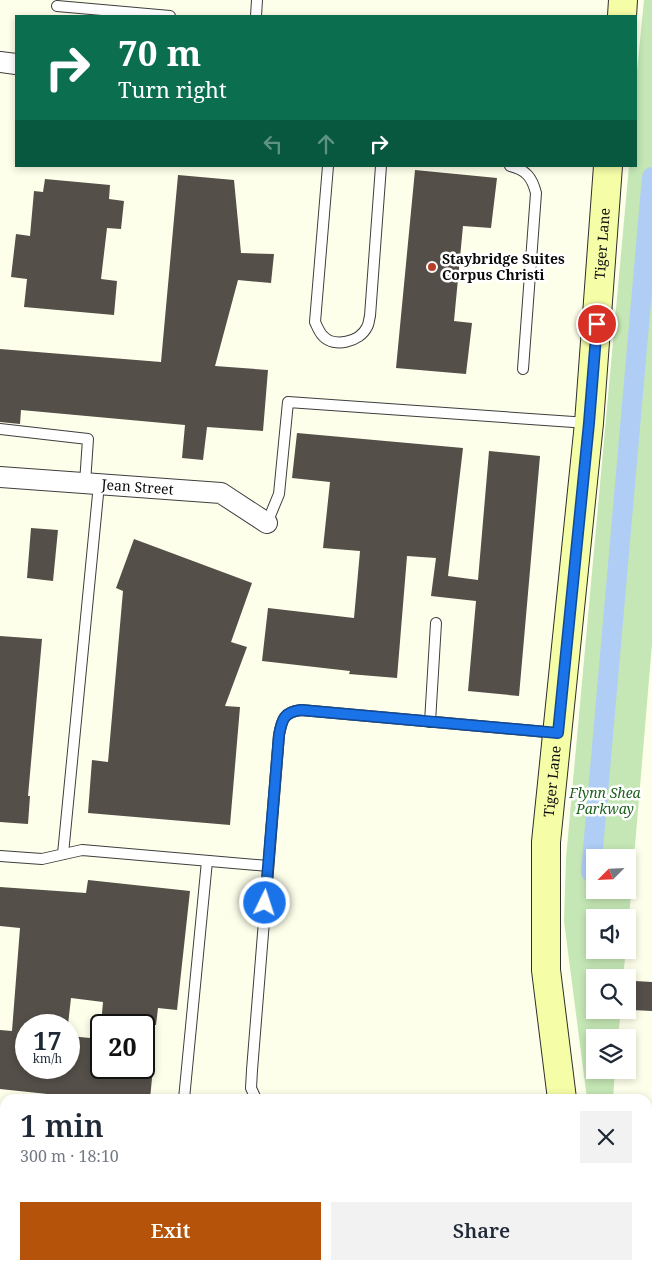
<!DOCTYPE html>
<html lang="en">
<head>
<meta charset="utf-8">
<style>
	body { margin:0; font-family:"Noto Serif",serif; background:#f2f2f3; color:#1f2937; height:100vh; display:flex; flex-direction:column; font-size:19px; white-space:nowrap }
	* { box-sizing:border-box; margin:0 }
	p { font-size:16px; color:#747a83 }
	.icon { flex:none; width:28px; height:28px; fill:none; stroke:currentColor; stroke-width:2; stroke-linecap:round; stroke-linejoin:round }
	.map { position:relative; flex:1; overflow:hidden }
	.panel { position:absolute; left:0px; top:1094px; width:652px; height:176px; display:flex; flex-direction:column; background:#fff; border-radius:15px 15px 0 0; box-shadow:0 2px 8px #0003 }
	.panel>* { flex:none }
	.guide { position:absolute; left:15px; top:15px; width:622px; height:152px; border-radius:0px; box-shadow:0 2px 8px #0003; background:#0b6e4f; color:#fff; overflow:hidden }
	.needle { width:32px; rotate:246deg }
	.buttons { position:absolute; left:586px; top:849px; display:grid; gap:10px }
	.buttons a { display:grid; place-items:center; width:50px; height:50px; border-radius:0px; background:#fff; box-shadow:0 2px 8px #0003; font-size:25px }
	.speed { position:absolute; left:15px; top:1014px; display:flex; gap:10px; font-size:25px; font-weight:700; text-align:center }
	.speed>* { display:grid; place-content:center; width:65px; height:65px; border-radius:50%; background:#fff; box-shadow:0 2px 8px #0003; line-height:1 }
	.speed small { font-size:12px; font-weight:400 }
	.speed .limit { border:2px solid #111; border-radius:8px; background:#fff; color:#111 }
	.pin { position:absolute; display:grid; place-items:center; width:42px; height:42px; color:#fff; margin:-21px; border:2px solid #fff; border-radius:50%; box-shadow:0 1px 5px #0007 }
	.me { position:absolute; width:55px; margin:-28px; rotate:4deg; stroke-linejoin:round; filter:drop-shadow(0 0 4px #0008) }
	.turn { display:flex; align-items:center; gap:18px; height:105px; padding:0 20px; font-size:22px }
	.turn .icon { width:65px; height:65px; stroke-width:2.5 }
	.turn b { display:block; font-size:35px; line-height:42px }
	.lanes { display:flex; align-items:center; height:48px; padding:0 20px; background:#0003; justify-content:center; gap:25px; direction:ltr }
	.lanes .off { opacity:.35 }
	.round { display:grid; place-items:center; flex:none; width:52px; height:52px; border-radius:0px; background:#f2f2f3 }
	.headline { display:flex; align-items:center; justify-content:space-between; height:85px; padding:0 20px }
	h1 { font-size:30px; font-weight:600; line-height:38px }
	.action { display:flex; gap:10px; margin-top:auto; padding:10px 20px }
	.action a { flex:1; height:58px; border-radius:0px; background:#b45309; color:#fff; font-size:20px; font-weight:600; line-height:58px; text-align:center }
	.action a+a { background:#f2f2f3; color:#1f2937 }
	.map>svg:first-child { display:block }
	.green { fill:#c5e7b5; fill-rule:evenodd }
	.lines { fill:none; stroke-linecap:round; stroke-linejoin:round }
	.canal { stroke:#b0cdf5; stroke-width:20 }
	.building { fill:#544f48 }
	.lane-casing { stroke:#3e3e3e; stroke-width:12 }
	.street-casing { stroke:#3e3e3e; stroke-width:22 }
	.secondary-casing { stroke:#2d2d2d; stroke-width:30 }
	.lane { stroke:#fff; stroke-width:10 }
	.street { stroke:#fff; stroke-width:20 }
	.secondary { stroke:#f5fda7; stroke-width:28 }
	.route-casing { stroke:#114b97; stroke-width:12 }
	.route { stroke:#1a73e8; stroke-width:9 }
	.poi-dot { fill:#b83e27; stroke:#fff; stroke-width:2 }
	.labels { text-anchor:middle; stroke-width:5; stroke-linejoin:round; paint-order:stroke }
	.street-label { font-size:14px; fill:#0b0b0b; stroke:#fff }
	.poi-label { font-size:14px; font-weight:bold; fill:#0b0b0b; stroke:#fff; text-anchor:start }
	.park-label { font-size:14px; font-style:italic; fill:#1e611e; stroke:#fff }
</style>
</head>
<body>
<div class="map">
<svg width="652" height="1269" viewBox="0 0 652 1269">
	<rect width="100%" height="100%" fill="#feffea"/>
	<path class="green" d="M644,0h8v644l-24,285v-11h-33v32h31l-3,27 -28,1v32h26l-3,27 -23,1v32h20l-2,29h-26l-23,-178 2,-63 63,-692h7v-85zM595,858h33v32h-33z"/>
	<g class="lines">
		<path class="canal" d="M591,872l61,-695"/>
	</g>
	<g class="building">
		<path d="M415,170l82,8 -6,50 -28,-2 -9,95 18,2 -6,51 -70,-6z"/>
		<path d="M178,175l56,5 7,73 33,1 -3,29 -33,-3 -23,86 53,4 -5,61 -56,-4 -4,33 -21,-2 3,-33 -164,-15 -1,14 -20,-2v-73l161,13z"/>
		<path d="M45,179l65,6 -1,14 15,2 -3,28 -14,-1 -6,51 16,2 -3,34 -90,-8 3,-28 -16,-2 5,-43 14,2 4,-45 9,1z"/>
		<path d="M297,433l166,15 -15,128 30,4 11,-129 51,5 -21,240 -51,-5 8,-90 -45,-5 5,-38 -29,-2 -10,122 -48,-4 1,-3 -88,-10 6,-53 86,10 6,-67 -37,-3 7,-66 -38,-4z"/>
		<path d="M31,528l27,2 -5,51 -26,-3z"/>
		<path d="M134,539l118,44 -21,59 16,5 -22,59 15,1 -10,118 -142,-12 4,-53 16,2 15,-171 -7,-3z"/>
		<path d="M0,636l42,3 -14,157h2l-2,28 -28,-2z"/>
		<path d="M88,880l102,11 -13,119 -19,-2 -2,17h-55l2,-23 -32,-4 -3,27h-42v43h43v-32l32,3v29h52l-3,31h-55l-95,-10v-59l12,1 8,-103 -20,-2v-39l86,6z"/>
		<path d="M635,981l17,1v29l-20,-1z"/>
	</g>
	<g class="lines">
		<g class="lane-casing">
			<g id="lane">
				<path d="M57,6l113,10"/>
				<path d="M256,16l1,-16"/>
				<path d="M328,166l-13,156c2,4 4,10 8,14 11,12 37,6 44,-9 2,-3 2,-8 3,-11l11,-150"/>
				<path d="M510,166c16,4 22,11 26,27l-13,176"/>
				<path d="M0,429l88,10 -3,44"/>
				<path d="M267,523l12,-29 9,-92 300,21"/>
				<path d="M430,722l6,-99"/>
				<path d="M63,854l36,-370"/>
				<path d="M0,856l42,3 40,-9 186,16"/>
				<path d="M184,1099l23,-238"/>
				<path d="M256,1099l-5,-11 1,-18 27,-335c3,-16 5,-23 22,-25l256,23"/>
				<path d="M0,1170h5"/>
				<path d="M173,1269v-4"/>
				<path d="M222,1269l1,-4"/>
				<path d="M380,1269v-4"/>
			</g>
		</g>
		<g class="street-casing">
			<g id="street">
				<path d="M0,62l16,2"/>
				<path id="s1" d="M0,477l221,16 46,30"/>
			</g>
		</g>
		<g class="secondary-casing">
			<g id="secondary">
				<path d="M622,16l1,-16"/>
				<path id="s2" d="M562,1099l-16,-129v-128l43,-419 19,-257"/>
				<path d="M563,1269l1,-4"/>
			</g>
		</g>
		<use href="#lane" class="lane"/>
		<use href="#street" class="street"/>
		<use href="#secondary" class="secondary"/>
	</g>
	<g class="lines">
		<g class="route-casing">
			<path id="route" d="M265,903l14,-168c3,-16 5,-23 22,-25l257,23 31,-310 8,-99"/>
		</g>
		<use href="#route" class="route"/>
	</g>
	<circle class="poi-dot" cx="432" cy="267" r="5"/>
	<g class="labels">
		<g class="street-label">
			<text dy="5" stroke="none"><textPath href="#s2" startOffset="859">Tiger Lane</textPath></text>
			<text dy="5" stroke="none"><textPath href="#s1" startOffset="138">Jean Street</textPath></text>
			<text dy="5" stroke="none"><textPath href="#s2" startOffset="319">Tiger Lane</textPath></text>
		</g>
		<g class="poi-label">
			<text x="442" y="264">Staybridge Suites<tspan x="442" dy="16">Corpus Christi</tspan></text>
		</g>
		<g class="park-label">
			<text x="605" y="798">Flynn Shea<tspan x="605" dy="16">Parkway</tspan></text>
		</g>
	</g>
</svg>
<div class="buttons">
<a><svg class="needle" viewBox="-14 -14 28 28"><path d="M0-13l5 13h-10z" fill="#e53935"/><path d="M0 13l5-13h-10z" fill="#747a83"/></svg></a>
<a><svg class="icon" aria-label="sound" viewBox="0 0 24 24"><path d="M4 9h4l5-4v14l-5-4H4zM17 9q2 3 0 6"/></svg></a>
<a><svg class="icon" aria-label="search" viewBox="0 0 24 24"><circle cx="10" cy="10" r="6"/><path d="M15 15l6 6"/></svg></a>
<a><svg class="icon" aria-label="layers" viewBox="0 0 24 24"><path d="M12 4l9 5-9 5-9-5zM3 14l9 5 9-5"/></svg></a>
</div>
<div class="speed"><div>17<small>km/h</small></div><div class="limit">20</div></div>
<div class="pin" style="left:597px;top:324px;background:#d93025"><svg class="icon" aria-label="arrive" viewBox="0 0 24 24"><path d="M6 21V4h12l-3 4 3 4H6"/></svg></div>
<svg class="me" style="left:265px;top:903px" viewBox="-20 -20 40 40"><circle r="17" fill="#1a73e8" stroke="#fff" stroke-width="3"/><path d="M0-11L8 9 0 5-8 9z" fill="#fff"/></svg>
<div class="guide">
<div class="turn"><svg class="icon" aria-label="right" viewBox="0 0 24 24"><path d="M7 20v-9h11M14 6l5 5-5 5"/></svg><div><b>70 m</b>Turn right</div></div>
<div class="lanes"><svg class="icon off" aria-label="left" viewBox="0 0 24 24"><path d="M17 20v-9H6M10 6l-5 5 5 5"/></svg><svg class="icon off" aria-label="ahead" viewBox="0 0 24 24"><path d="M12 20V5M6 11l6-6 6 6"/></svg><svg class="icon" aria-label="right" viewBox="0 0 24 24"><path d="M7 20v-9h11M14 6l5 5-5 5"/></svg></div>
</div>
<section class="panel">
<div class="headline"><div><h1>1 min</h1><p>300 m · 18:10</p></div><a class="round"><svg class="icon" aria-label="close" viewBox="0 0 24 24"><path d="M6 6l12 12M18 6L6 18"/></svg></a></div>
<div class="action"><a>Exit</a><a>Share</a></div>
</section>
</div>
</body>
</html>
